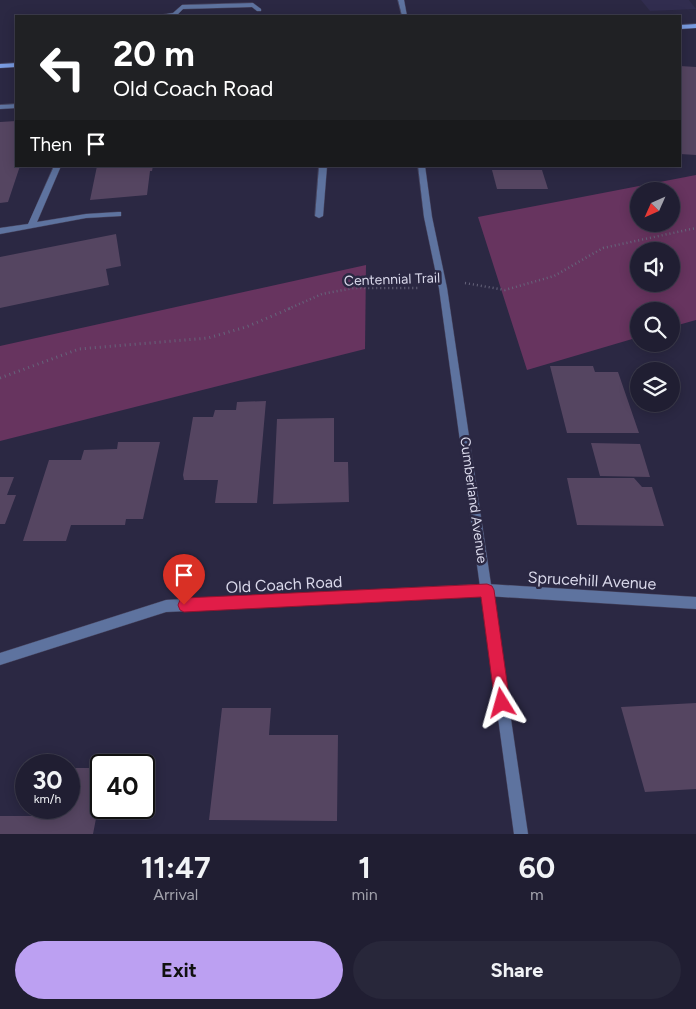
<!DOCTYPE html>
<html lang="en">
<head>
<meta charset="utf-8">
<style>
	body { margin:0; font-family:Figtree,sans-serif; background:#28273a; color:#f1f3f6; height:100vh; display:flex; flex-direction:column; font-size:19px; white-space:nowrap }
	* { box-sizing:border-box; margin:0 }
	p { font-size:16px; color:#a2a2ac }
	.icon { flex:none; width:28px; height:28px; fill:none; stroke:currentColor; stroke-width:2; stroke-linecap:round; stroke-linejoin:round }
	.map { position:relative; height:834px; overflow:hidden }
	.panel { display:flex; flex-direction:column; background:#201e32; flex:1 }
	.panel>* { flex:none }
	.top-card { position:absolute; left:15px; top:15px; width:666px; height:152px; border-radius:0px; box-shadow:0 2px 12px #0003,0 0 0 1px #3d3c4d; background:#202124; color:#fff; overflow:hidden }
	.needle { width:32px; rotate:225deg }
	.buttons { position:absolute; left:630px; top:182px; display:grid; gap:10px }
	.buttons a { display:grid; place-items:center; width:50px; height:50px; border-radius:50%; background:#201e32; box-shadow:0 2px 12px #0003,0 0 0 1px #3d3c4d; font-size:25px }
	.speed { position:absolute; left:15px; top:754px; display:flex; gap:10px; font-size:25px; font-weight:700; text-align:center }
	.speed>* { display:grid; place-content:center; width:65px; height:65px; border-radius:50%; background:#201e32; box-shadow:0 2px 12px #0003,0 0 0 1px #3d3c4d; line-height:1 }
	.speed small { font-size:12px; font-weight:400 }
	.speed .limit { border:2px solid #111; border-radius:8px; background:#fff; color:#111 }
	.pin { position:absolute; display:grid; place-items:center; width:42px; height:42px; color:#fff; margin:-51px -21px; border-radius:50% 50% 50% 0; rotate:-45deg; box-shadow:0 0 5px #0007 }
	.pin .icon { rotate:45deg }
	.me { position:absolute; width:55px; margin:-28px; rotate:352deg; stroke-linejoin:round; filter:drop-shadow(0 0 4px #0008) }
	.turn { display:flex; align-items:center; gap:18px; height:105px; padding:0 15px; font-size:22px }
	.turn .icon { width:65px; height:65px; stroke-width:2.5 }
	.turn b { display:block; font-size:35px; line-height:42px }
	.then { display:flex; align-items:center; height:48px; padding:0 15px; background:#0003; gap:10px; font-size:19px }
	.eta { display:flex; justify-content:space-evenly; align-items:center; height:85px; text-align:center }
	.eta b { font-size:30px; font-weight:700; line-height:35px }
	.cta { display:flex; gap:10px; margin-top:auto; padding:10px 15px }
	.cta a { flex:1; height:58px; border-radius:30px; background:#bca0f2; color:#111; font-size:20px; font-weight:700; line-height:58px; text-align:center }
	.cta a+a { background:#28273a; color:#f1f3f6 }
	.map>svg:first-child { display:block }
	.built { fill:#312d4f }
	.green { fill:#67345f; fill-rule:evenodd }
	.building { fill:#554561 }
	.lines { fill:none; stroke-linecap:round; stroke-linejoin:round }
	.service-casing { stroke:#47445e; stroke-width:1 }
	.minor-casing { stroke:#47445e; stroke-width:1 }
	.tertiary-casing { stroke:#47445e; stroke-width:1 }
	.secondary-casing { stroke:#47445e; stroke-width:1 }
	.path-far1 { stroke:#66647b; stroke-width:2.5; stroke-dasharray:1 3; stroke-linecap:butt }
	.path { stroke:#66647b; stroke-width:3; stroke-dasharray:1 4; stroke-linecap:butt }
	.service { fill:#5e739f; fill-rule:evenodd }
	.minor { fill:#5e739f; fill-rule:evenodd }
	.tertiary { fill:#5e739f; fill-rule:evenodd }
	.secondary { fill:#799be1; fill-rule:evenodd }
	.route { fill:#e11d48; stroke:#92132f }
	.labels { text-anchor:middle; stroke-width:5; stroke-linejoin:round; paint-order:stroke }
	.street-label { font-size:14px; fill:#d9d8ea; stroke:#2b2843 }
	.near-street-label { font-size:16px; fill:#d9d8ea; stroke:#2b2843 }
</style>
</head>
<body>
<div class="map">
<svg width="696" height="834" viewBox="0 0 696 834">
	<rect width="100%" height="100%" fill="#2b2843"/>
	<path class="built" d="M641,0h48l7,9 -46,2z"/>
	<g class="green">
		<path d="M696,175v145l-25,7v-16h-32v26l-112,33 -49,-153zM639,191h32v33h-32zM639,251h32v33h-32z"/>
		<path d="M366,265l-1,84 -365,92v-95z"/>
	</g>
	<g class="building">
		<path d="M680,66l16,1v88l-16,-1z"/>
		<path d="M16,121v45h4l-12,36 -8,1v-81z"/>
		<path d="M97,166h56l-1,5h-2l-3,24 -57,5z"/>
		<path d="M492,170h50l6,19h-51z"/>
		<path d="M116,234l5,32 -15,3 3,16 -109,23v-51z"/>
		<path d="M550,366h43l2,6h23l21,61h-72z"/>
		<path d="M266,401l-9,102h-42l3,-23h-34l-1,-5 10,-58h20l2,-7h21l1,-8z"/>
		<path d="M334,418v44h14l1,40 -76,2 4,-85z"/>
		<path d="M118,442h42l-17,77h-17l-1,6h-54l-5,16h-43l26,-81h32l3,-10 33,-1z"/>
		<path d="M591,443l49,1 10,33 -50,-1z"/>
		<path d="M0,477h14l-7,18h9l-11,29h-5z"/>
		<path d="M567,478h67l8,9h10l12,39 -87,-1z"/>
		<path d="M696,703v86l-51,3 -24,-85z"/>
		<path d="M222,708h49l-2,27h69l-1,86 -128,-1z"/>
		<path d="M69,768h32v25l-8,41h-93v-18h38l2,-8h29z"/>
	</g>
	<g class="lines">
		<g class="service-casing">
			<g id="service">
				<path d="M398,0h6l3,16h-5z"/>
				<path d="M253,3l8,6v2h-4l-5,-4 -69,2 -7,7h-23l20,-3 9,-8z"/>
				<path d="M16,104v4l-16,1v-4z"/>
				<path d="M54,166h7l-24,56 49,-8 32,-2h3v4l-35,2 -86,16v-6l28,-4z"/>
				<path d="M319,166h8l-4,50 -4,2 -4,-2z"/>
			</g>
		</g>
		<g class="minor-casing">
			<path id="minor" d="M487,584l209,13v12l-209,-13 -321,16 -166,53v-12l166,-53z"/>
		</g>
		<g class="tertiary-casing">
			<path id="tertiary" d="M418,166h7l7,51 15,71 81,546h-14l-75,-546 -15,-71z"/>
		</g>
		<g class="secondary-casing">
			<g id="secondary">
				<path d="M696,24v4l-16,1v-4z"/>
				<path d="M16,63v4l-16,1v-4z"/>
			</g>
		</g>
		<g class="path-far1">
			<path d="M465,283l40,7 49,-14 49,-28 93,-20"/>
			<path d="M288,309l34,-15 32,-6h65"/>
		</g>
		<path class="path" d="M0,378l79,-29 129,-11 38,-11 45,-19"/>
		<use href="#service" class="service"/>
		<use href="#minor" class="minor"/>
		<use href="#tertiary" class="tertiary"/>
		<use href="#secondary" class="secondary"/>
	</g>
	<path class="route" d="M487,584l5,2 2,4 16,113 -2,5 -6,2 -5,-2 -2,-5 -14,-106 -297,15 -4,-2 -2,-5 2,-5 4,-2z"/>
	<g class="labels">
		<g class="street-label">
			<text transform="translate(392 279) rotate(-2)" y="5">Centennial Trail</text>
			<text transform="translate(474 500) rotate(82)" y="5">Cumberland Avenue</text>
		</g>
		<g class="near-street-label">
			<text transform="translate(592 580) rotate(3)" y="6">Sprucehill Avenue</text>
			<text transform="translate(284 584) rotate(-3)" y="6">Old Coach Road</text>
		</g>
	</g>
</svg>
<div class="buttons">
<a><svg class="needle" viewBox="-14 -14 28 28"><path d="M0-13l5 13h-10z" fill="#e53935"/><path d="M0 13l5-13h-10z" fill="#a2a2ac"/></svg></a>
<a><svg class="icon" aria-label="sound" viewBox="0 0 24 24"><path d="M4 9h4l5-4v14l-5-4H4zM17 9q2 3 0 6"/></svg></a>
<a><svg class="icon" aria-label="search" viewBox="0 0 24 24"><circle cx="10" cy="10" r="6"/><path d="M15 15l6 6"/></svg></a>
<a><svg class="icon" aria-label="layers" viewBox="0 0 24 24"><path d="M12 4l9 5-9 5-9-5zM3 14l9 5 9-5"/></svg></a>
</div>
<div class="speed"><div>30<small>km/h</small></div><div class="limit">40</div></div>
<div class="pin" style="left:184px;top:605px;background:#d93025"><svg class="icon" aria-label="arrive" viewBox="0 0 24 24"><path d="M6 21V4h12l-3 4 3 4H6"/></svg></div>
<svg class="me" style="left:502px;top:703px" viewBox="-20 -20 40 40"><path d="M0-17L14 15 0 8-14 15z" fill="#e11d48" stroke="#fff" stroke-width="4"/></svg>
<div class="top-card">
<div class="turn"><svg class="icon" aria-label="left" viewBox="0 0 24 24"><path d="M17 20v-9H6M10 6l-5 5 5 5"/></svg><div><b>20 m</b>Old Coach Road</div></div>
<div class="then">Then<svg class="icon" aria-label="arrive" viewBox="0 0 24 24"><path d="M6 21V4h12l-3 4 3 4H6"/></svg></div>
</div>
</div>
<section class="panel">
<div class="eta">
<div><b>11:47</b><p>Arrival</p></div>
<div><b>1</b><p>min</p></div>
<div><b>60</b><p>m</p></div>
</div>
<div class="cta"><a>Exit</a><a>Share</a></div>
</section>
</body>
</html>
